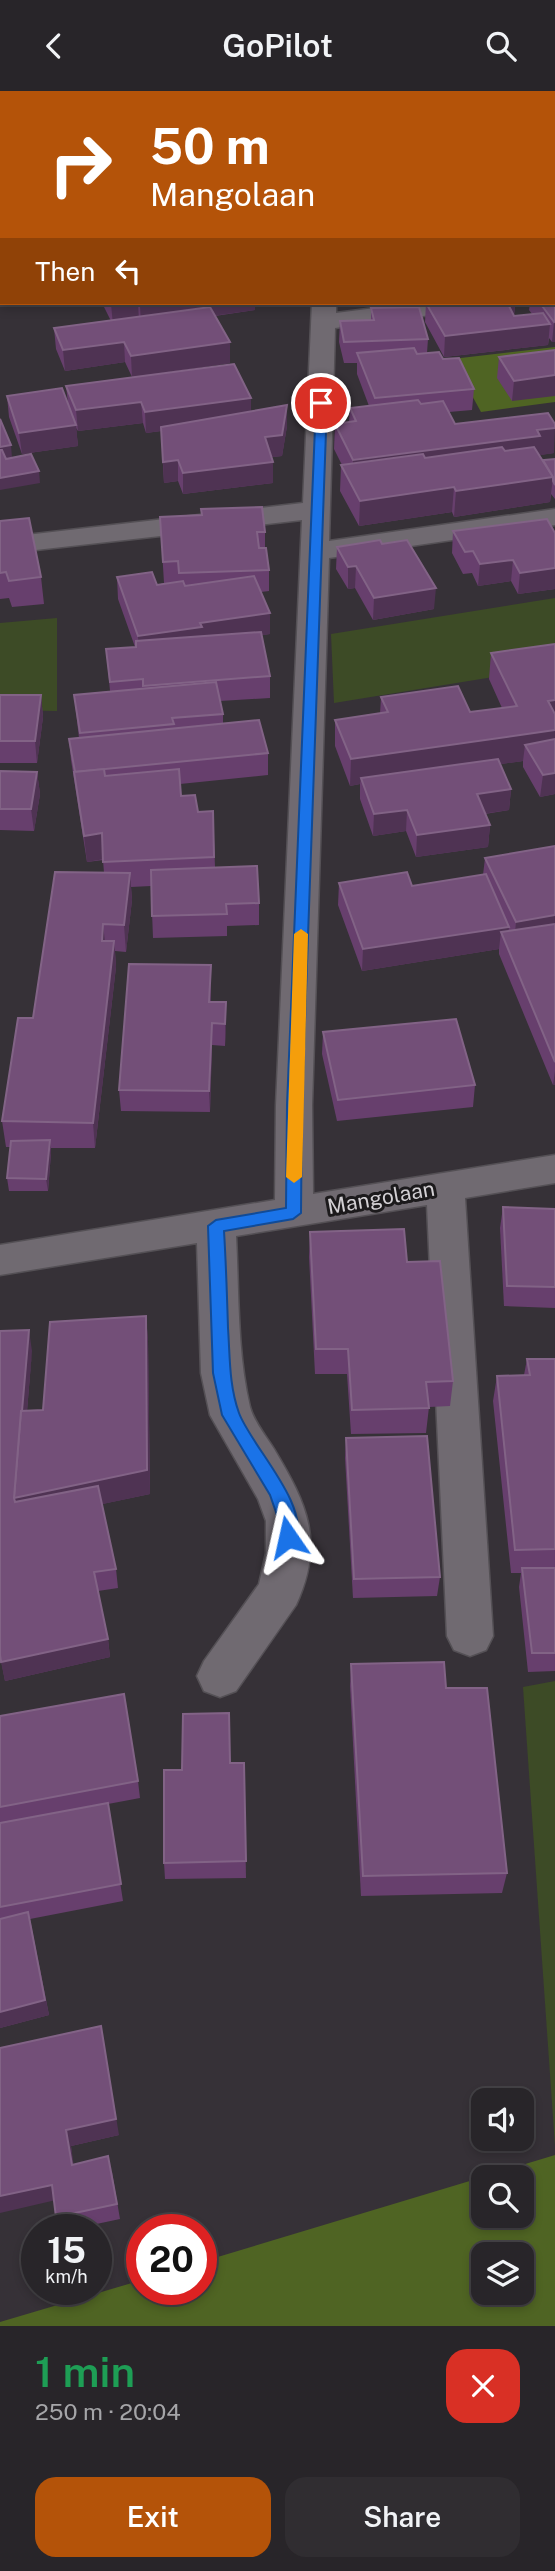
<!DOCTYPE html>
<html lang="en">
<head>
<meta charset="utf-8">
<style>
	body { margin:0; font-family:"Public Sans",sans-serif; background:#302d31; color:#f1f3f6; height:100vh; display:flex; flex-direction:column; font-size:26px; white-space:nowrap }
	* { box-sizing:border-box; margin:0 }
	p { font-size:23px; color:#a5a5a8 }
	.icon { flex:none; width:38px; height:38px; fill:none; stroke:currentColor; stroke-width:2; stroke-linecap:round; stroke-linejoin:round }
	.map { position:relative; height:2235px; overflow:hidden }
	.drawer { display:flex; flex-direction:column; background:#282529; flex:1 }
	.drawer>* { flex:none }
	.guide { position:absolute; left:0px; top:0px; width:556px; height:214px; box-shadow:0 4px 10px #0003,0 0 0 2px #444246; background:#b45309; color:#fff; overflow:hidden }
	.buttons { position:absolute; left:471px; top:1997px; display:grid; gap:14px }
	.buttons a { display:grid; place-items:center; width:63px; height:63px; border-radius:14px; background:#282529; box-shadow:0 4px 10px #0003,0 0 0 2px #444246; font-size:35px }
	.speed { position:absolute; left:21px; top:2123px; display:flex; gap:14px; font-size:35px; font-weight:700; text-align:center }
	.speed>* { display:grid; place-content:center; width:91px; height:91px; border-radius:50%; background:#282529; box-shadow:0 4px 10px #0003,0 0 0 2px #444246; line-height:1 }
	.speed small { font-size:18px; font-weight:400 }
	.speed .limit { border:10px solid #d22; background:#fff; color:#111 }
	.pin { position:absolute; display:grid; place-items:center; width:60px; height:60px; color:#fff; margin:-30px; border:4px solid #fff; border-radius:50%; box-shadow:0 2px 7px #0007 }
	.me { position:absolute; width:77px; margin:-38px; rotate:349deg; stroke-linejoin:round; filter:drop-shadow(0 0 5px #0008) }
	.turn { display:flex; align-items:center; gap:24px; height:147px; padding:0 35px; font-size:32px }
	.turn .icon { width:91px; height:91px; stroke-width:2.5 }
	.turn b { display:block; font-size:49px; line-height:60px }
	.then { display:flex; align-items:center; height:66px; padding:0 35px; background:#0003; gap:14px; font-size:26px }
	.round { display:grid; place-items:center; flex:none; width:74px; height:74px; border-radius:21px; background:#302d31 }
	.head { display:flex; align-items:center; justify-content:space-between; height:119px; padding:0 35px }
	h1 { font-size:42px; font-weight:600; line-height:52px; color:#1e9e55 }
	.button { display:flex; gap:14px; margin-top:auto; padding:14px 35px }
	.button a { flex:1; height:80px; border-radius:21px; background:#b45309; color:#fff; font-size:28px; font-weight:600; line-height:80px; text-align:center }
	.button a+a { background:#302d31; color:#f1f3f6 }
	header { display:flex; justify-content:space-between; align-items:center; height:91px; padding:0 35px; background:#282529; font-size:32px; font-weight:600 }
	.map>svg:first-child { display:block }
	.green { fill:#3d4b26 }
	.forest { fill:#4f6423; fill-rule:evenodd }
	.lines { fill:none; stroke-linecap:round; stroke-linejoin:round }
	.minor-casing { stroke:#545055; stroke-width:3 }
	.minor { fill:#706a71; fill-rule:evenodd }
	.wall { fill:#673f6d }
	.shaded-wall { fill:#4f3353 }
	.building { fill:#734f78; stroke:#826386; stroke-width:2 }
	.route { fill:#1a73e8; stroke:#114b97; stroke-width:2 }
	.slow { fill:#f59e0b }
	.labels { text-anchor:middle; stroke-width:6; stroke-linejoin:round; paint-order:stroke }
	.street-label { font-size:21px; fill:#d3d0d4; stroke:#1c1a1c }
</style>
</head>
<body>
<header><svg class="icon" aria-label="back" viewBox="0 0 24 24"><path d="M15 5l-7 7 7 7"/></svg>GoPilot<svg class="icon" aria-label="search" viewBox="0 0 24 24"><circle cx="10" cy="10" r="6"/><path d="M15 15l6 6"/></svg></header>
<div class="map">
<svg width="555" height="2235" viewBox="0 0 555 2235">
	<rect width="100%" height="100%" fill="#363137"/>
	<g class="green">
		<path d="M555,507v69l-221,36 -3,-69z"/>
		<path d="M57,527v93l-57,-1v-87z"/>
		<path d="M555,1590v465l-32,-459z"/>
	</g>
	<g class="forest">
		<path d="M555,256v55l-74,10 -29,-53z"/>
		<path d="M555,2064v171h-555v-4l142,-42v9h59v-27l282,-85v38h39v-38h-39zM483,2163h39v39h-39z"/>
	</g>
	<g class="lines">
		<g class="minor-casing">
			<g id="minor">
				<path d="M430,0h33l-34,2z"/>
				<path d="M312,212h24v10l78,-10h65l-3,5 -9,2 -132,18 -6,213 226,-32v16l-226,33 -17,547 1,89 242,-39v28l-90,15 28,438 -7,14 -16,6 -16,-6 -7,-14 -20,-431 -191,31c3,57 1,116 14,171 4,15 16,29 24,42 33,55 51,93 22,156l-60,86 -16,6 -16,-6 -7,-15 7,-15 55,-77 7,-31v-32l-8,-22 -48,-84 -9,-42 -4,-130 -197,32v-30l275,-45 1,-95 26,-585 -302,34v-16l303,-35z"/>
			</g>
		</g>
		<use href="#minor" class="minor"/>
	</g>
	<g class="wall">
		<rect x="0" y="84" width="2" height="77"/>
		<path d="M102,212h153v7l-40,6 15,26v21l-98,14 -7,-15 -60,9 -9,-22 -2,-21 57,-7z"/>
		<path d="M426,212l89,2 -1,11 18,-2 -3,-4 1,-7h25v39h-3l-3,-4 -1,7 -104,12 -19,-35z"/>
		<path d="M371,217l57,31 -1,14 16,6 31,30 -2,21 -23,2 6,12 99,29 -15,2 4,5 12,-1v40l-4,-5 -1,8 -96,15 -2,-5 -93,14 -19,-35 1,-26h1l-8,-16 1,-25 14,-2 1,-14 19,-2 -12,-32v-11h-13l-5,-21 1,-21 31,-1z"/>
		<path d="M555,259l-43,51 -15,-23 2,-21z"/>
		<path d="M66,295l185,25 36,-6v21l-5,30 -10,1 1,26 -90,11 -5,-13 -14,2 -3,-52 -15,2 -3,-10 -65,8 -2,-3 2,18 -56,8 -13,-37 -2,-21 61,7z"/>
		<path d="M201,418l64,23v16l4,22v21l-8,1 9,21v21l-8,1 8,41v22l-50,3 3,13v9l45,30v22l-88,9 1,12 17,16 15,-1 2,56 44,36v22l-32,1v10l-74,2 -2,-52 -20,1 1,13 -6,52 -11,-1 1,16 -21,181h-44v5l-3,38h-39l-2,-13 4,-31h-5l-4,-26 31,-103 71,-145 -1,-13 -16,2 -16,-102 -2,-21 10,-1 -5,-43 36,-4 -4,-42 29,-2 -17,-48 -1,-22 40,8 7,-2 -4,-66 41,-2z"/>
		<path d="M0,430l41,56 3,27 -32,3 -3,-9 -9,1z"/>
		<path d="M453,440l102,2v56l-37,5 -7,-13 -33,5 -6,-13 -9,1 -11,-21z"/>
		<path d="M382,453l52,65 -61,11 -18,-32 -7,1 -12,-20 1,-22z"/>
		<path d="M555,553v150l-15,3 -17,-30v-6l-23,3 11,25 -2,21 -24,4 5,11 -2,22 -72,10 -10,-26 -33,5 -13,-37v-15l-10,2 -15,-40v-26l45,-6 1,-17 89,15 32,-4 -13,-29 2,-26z"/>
		<path d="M0,604h41l2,22 -6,46h-37z"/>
		<path d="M0,680l37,1 3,22 -6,37 -34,-1z"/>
		<path d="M555,755v239h-2l-54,-131v-5l-137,22 -24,-66 1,-22 73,3 71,-11 2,-17z"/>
		<path d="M211,895v16l15,21 -1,23 -13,-1 -2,67 -89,-1 -2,-21z"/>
		<path d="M323,941l152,53 -2,22 -136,14 -15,-67z"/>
		<path d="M503,1116l52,2v99l-51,-2 -4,-78z"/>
		<path d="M310,1141l97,30 46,119 -3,25 -21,1 -3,26 -75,1 -4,-60h-32l-6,-117z"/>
		<path d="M146,1225l2,25 2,153 -48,10 14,65 2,19 -20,3 10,48 2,18 -105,24 -5,-26 32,-304 -5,60 16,-1z"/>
		<path d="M527,1268h28v312l-27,1 -9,-85 2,-14h-10l-18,-172 4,-25 27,-1z"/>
		<path d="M346,1347l94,139 -3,19 -84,2 -8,-140z"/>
		<path d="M351,1573l95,24 61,185 -5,20 -141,3 -11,-210z"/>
		<path d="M0,1625l138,65 2,17 -32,6 15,97 -93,18 19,96 -49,13z"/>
		<path d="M230,1672h14l2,115 -81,1 -1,-16 18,-93z"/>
		<path d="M0,1957l119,87 -48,11 2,19 39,7 8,47 -47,10h-13l-4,-12 -2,-16z"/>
	</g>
	<g class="shaded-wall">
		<path d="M122,212h16l1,18 -26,4 -2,-21z"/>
		<path d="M159,212h96v7l-114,16 -1,-21z"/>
		<path d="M515,214l-2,21 -4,-20z"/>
		<path d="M555,230v21h-3l2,-20z"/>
		<path d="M550,233l-2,21 -104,12 1,-21z"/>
		<path d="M124,251l1,20 -60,9 -2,-21z"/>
		<path d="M230,251v21l-98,14 -1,-21z"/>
		<path d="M555,284v21l-43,5 2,-20z"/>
		<path d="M251,307v21l-105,14 -1,-21z"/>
		<path d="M141,311l2,21 -65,8 -2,-21z"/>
		<path d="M287,314v21l-5,30 -17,2v-21z"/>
		<path d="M76,334l2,21 -56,8 -3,-21z"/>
		<path d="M555,337l-1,25 -202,33 1,-26z"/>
		<path d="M11,354l1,13 -12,2v-13z"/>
		<path d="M178,369v21l-14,2 -1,-21z"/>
		<path d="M273,371v21l-90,11v-21z"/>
		<path d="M39,380l1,12 -40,7v-12z"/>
		<path d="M553,386l-3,25 -96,15 2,-26z"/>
		<path d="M454,396l-2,25 -93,14 1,-25z"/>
		<path d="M513,469l-2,21 -33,5 2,-22z"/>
		<path d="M356,475l-1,22 -7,1v-22z"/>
		<path d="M555,477v21l-37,5 2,-21z"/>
		<path d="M436,497l-2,21 -61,11 1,-22z"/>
		<path d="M270,522v21l-68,10 -63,14 -1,-22 62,-13z"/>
		<path d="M41,604l2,22 -6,46 -2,-22z"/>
		<path d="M555,609v26l-7,-25z"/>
		<path d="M555,639v26l-30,-11 -2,16 -160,23 -2,-6 -1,6 -10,2 1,-27z"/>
		<path d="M37,681l3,22 -6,37 -3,-22z"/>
		<path d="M555,682v21l-15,3 3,-22z"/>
		<path d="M511,698l-2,21 -34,5 2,-21z"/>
		<path d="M407,719l-1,21 -33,5 1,-22z"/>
		<path d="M490,734l-2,22 -72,10 1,-22z"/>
		<path d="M102,742l2,26 -17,3 -3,-26z"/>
		<path d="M130,782l2,27 -6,52 -2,-27z"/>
		<path d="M555,824v21l-41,7 2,-21z"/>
		<path d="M103,833l3,27 -4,-10z"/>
		<path d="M509,836l-3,18 -5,-13 -2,17 -137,22 1,-22z"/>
		<path d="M114,850l2,26 -21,181 -2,-25z"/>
		<path d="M211,874v21l-1,38 -1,-22z"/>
		<path d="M226,911v21l-1,23v-22z"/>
		<path d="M212,932v22l-2,67 -1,-21z"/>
		<path d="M555,980v14h-2z"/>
		<path d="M50,1049l1,13 -3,38 -2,-12z"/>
		<path d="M146,1225l2,25 2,153 -132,28 -4,-24 15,-168 3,21 -12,146z"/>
		<path d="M108,1548l2,18 -105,24 -4,-19z"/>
		<path d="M28,1821l21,103 -49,13v-16z"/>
		<path d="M104,1953l15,91 -48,11 5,35 -4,-16 -6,-35z"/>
		<path d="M52,2094l4,15 -56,13v-17z"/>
	</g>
	<g class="building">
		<path d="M98,0h24l-19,2h-4z"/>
		<path d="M476,0h58l1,2h-57z"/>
		<path d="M542,0h13v18v-16h-12z"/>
		<rect x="0" y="84" width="2" height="30"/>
		<rect x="0" y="123" width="2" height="26"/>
		<path d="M555,196v34l-1,1 -14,-19h15z"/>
		<path d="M139,212h20l-19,2z"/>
		<path d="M426,212h88l1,2 -6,1 5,10 29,-3 7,11 -105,12z"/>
		<path d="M210,216l20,35 -99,14 -7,-14 -61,8 -9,-22z"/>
		<path d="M419,216l9,32 -84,3 -4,-21 34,-1 -3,-12z"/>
		<path d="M414,257l3,6 22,-2 4,7 16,-1 15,31 -99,9 -18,-45z"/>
		<path d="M555,259v25l-41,6 -15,-24z"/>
		<path d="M234,273l17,34 -106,14 -4,-10 -65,8 -10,-24z"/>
		<path d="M62,297l14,37 -57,8 -12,-37z"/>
		<path d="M418,309l3,4 22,-3 12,23 93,-11 7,11v4l-18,2 3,6 -187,24 -18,-36 21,-3 -6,-13z"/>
		<path d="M287,314l-5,30 -17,2 8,25 -90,11 -5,-13 -15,2 -2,-35z"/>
		<path d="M0,328l11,26 -11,2z"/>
		<path d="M502,356l3,4 29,-4 19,30 -97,14 -2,-4 -94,14 -19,-36 82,-11 2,4z"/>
		<path d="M0,359h2l4,9 25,-5 8,17 -39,7z"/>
		<path d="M555,368v26l-2,-4v-4l-10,-17z"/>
		<path d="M262,416l3,25h-8l2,16h7l3,22 -90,3 -1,-12 -15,1 -3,-45 42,-2 -1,-6z"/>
		<path d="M29,427l12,59 -32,4 -3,-9 -6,1v-52z"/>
		<path d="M547,428l8,14v35l-35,5 -7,-13 -33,4 -7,-13 -8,1 -12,-21z"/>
		<path d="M380,449l2,4 25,-4 29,48 -62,10 -18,-32 -8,1 -11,-20z"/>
		<path d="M152,481l5,13 26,-4 2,5 69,-10 16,37 -70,10 2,4 -64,9 -21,-59z"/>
		<path d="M261,541l9,44 -127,10v-7l-33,3 -4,-33 30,-2v-6z"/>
		<path d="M555,553v56l-7,1 7,13v16l-204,29 -16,-39 53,-8 -7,-15 77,-11 12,26 47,-6 -26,-53z"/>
		<path d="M216,591l7,32 -51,4 2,6 -94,9 -6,-38z"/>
		<path d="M0,604h41l-6,46h-35z"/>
		<path d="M259,629l9,33 -193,19 -6,-33z"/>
		<path d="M555,648v34l-12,2 -18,-30z"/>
		<path d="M498,668l13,30 -34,5 13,31 -73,10 -10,-25 -33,4 -13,-36z"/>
		<path d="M104,678l1,7 74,-7 2,27 14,-1 3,17 15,-1 1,46 -111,5 -1,-29 -18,3 -10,-64z"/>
		<path d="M0,680l37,1 -6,37h-31z"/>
		<path d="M555,755v69l-39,7 -31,-64z"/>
		<path d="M257,775l2,37 -33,1 1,10 -75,2 -1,-46z"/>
		<path d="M55,781l75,1 -6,52 -21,-1 -1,17h12l-21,182 -91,-2 16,-103h15z"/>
		<path d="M407,781l5,14 74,-12 23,53 -146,22 -24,-66z"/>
		<path d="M555,833v138l-54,-130z"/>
		<path d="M129,873l82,1 -2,37h17l-1,22 -13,-1 -3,68 -90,-1z"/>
		<path d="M456,928l19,66 -137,15 -15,-68z"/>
		<path d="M50,1049l-4,39 -39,-1 4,-37z"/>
		<path d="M503,1116l52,2v78l-48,-1z"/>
		<path d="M404,1138l3,33 33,-1 13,120 -27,1 3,26 -77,2 -4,-61h-32l-6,-117z"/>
		<path d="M146,1225l1,154 -133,28 7,-87 22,-1 7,-88z"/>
		<path d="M29,1239l-7,81h-1l-7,87 1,4 83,-16 18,83 -22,3 14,67 -107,23 -1,-7v-324z"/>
		<path d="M527,1268h28v190l-40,1 -18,-174 33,-1z"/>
		<path d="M427,1345l13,141 -86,2 -8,-141z"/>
		<path d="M522,1477h33v85h-23z"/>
		<path d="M444,1571l2,26h41l20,185 -144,3 -12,-212z"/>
		<path d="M124,1603l14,87 -138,26v-91z"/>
		<path d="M229,1622l1,50h14l2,98 -82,2v-93h18l1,-56z"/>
		<path d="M108,1712l13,81 -121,23v-84z"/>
		<path d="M28,1821l17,88 -45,12v-93z"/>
		<path d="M101,1935l15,93 -50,11 6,35 36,-9 9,48 -61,13 -4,-32 -52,11v-148z"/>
	</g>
	<path class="route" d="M321,308l6,4 -25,702 -1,108 -8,6 -69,12c2,32 3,64 4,97 2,28 1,58 11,85 12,33 73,93 56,130l-7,2 -6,-2 -3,-22 -9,-26 -48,-80 -9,-42 -5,-147 8,-6 70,-12 1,-103 29,-702z"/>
	<path class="slow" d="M301,838l7,5 -6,243 -8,6 -8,-6 8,-243z"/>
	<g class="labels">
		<g class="street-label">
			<text transform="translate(381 1107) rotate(-10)" y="7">Mangolaan</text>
		</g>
	</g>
</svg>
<div class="buttons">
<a><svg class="icon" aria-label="sound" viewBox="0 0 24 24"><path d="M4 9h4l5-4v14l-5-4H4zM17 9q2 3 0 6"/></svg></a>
<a><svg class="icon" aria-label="search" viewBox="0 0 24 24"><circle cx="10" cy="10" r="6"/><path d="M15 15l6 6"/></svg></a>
<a><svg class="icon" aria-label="layers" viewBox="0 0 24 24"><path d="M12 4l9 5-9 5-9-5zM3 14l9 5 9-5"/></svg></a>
</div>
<div class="speed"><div>15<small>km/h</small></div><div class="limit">20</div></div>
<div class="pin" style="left:321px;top:312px;background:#d93025"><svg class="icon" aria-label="arrive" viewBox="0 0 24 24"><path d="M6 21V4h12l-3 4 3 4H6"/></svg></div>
<svg class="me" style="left:288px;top:1446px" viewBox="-20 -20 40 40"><path d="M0-17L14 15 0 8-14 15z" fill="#1a73e8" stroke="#fff" stroke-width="4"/></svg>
<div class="guide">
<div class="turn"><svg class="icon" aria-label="right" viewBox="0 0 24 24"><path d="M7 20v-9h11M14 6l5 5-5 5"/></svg><div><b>50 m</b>Mangolaan</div></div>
<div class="then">Then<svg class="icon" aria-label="left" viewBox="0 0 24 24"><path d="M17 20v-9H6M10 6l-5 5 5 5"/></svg></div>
</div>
</div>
<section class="drawer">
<div class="head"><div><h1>1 min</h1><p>250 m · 20:04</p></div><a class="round" style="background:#d93025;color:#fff"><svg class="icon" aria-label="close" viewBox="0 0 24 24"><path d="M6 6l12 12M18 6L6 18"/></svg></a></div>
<div class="button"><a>Exit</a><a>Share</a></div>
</section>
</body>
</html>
